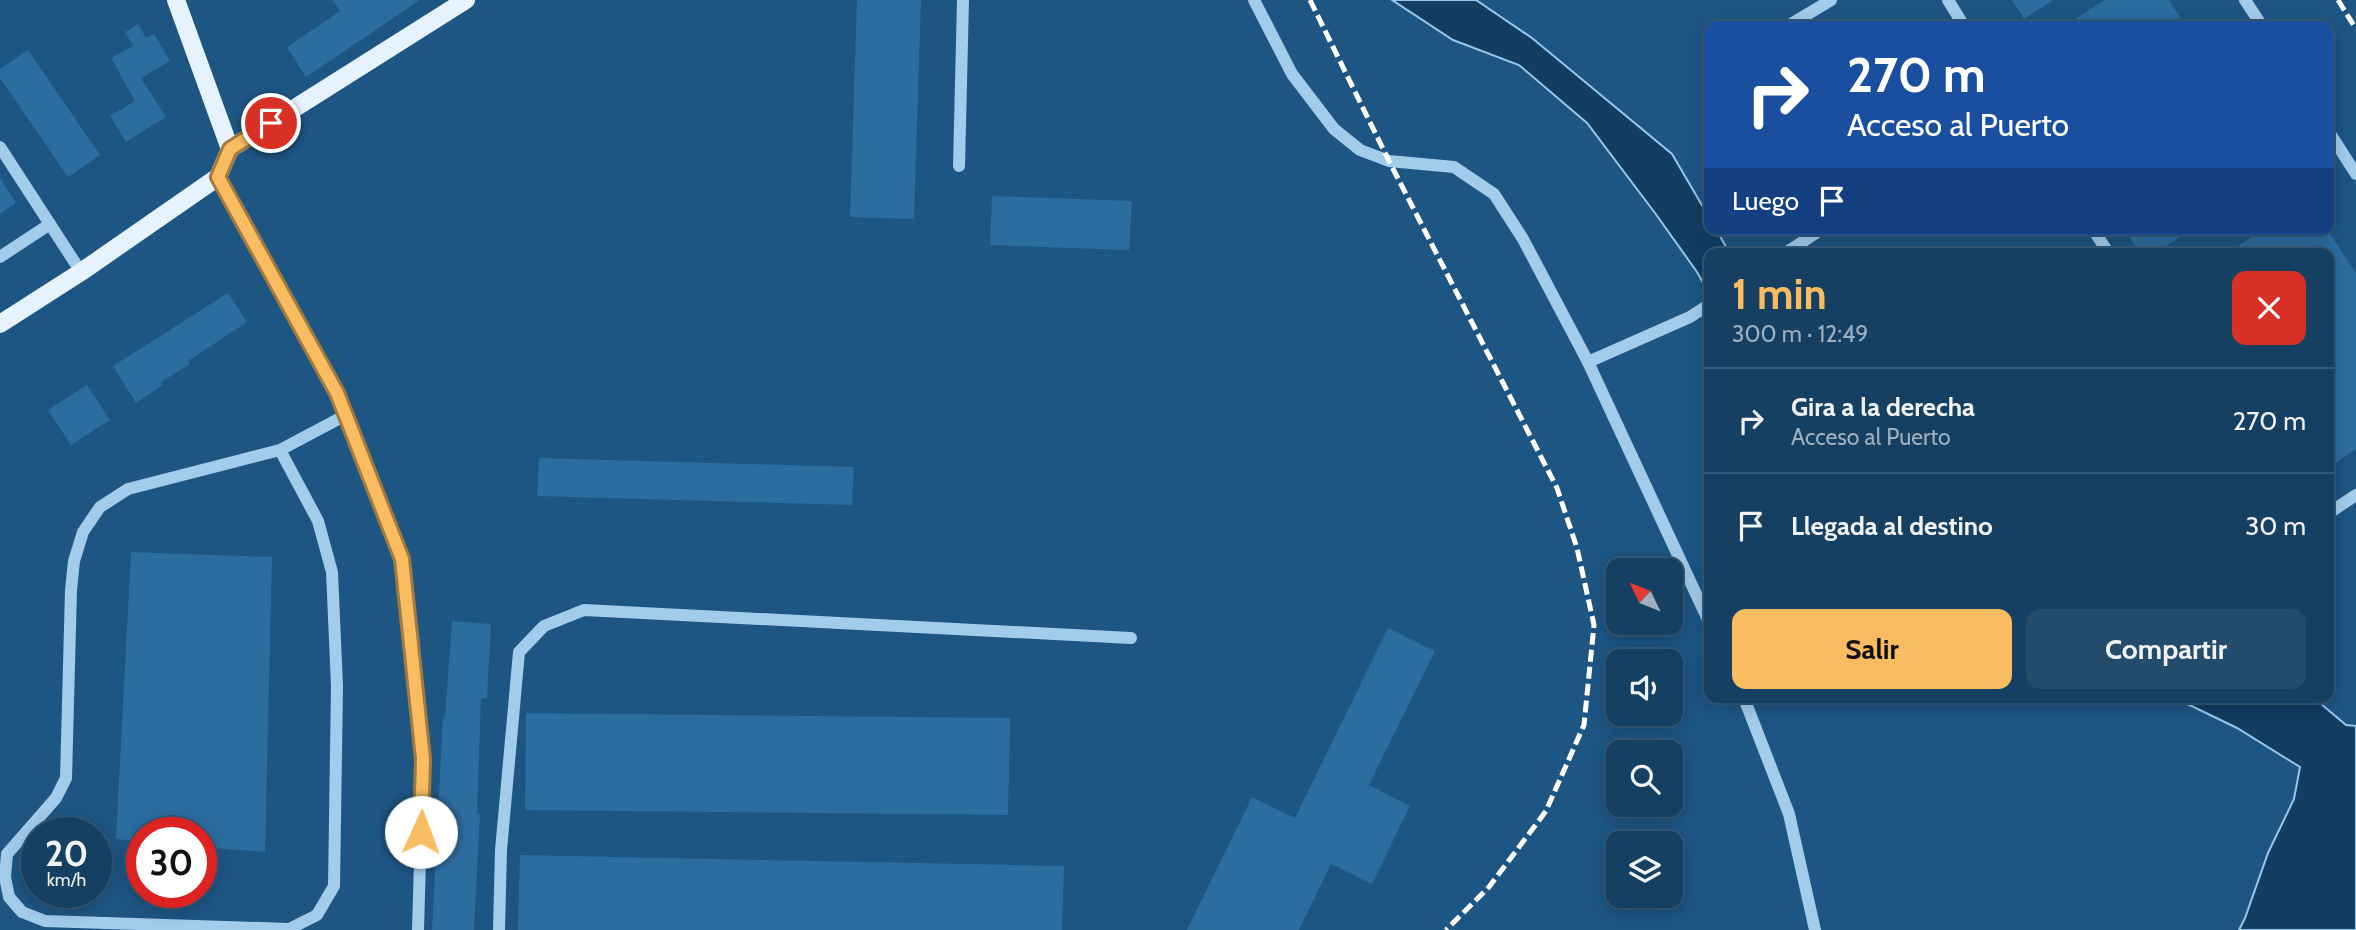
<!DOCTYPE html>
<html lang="es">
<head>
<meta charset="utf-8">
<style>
	body { margin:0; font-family:Cabin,sans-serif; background:#234b6b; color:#f1f3f6; height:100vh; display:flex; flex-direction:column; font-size:26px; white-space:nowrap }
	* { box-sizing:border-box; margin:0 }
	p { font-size:23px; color:#9eafbe }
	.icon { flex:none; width:38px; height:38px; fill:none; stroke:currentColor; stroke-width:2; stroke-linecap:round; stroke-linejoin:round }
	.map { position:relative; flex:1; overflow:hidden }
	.side { position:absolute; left:1704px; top:248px; width:630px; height:455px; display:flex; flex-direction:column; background:#164062; border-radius:14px; box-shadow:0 4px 18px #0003,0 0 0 2px #355977 }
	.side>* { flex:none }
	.top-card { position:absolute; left:1704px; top:21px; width:630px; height:214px; border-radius:14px; box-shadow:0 4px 18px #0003,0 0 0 2px #355977; background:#1a4fa0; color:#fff; overflow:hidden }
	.needle { width:46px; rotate:313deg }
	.buttons { position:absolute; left:1606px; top:558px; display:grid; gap:14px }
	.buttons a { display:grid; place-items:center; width:77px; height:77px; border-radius:14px; background:#164062; box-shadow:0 4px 18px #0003,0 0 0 2px #355977; font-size:35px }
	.speed { position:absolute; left:21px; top:817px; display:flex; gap:14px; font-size:35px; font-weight:700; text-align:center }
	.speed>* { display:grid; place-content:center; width:91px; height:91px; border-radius:50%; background:#164062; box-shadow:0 4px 18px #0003,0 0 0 2px #355977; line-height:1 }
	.speed small { font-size:18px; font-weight:400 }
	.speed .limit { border:10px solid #d22; background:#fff; color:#111 }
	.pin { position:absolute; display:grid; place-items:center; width:60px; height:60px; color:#fff; margin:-30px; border:4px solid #fff; border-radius:50%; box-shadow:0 2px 7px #0007 }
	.me { position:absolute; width:77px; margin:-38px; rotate:2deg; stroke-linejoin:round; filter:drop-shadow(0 0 5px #0008) }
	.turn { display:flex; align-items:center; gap:24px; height:147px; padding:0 28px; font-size:32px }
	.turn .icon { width:91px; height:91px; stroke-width:2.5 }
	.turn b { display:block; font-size:49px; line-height:60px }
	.then { display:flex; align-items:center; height:66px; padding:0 28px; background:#0003; gap:14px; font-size:26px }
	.round { display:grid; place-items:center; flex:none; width:74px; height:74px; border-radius:14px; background:#234b6b }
	.headline { display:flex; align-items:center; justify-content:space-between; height:119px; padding:0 28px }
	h1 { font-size:42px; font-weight:700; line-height:52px; color:#fabc61 }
	.cta { display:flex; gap:14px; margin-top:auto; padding:14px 28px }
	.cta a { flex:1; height:80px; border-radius:14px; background:#fabc61; color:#111; font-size:28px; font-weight:700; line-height:80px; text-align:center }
	.cta a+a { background:#234b6b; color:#f1f3f6 }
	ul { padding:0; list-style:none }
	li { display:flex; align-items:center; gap:21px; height:105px; padding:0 28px; border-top:2px solid #355977 }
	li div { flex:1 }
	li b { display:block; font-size:26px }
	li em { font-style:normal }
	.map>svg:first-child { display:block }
	.water { fill:#133d61; stroke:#96c7ec; stroke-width:2 }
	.building { fill:#2c6da0 }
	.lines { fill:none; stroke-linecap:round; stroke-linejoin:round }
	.minor { stroke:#a3cbea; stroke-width:12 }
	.major { stroke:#e6f2fe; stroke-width:18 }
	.rail { stroke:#fff; stroke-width:5; stroke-dasharray:12 5; stroke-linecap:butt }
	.route-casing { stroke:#a27a3f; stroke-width:18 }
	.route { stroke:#fabc61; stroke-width:12 }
</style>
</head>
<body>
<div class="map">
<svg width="2356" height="930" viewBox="0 0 2356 930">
	<rect width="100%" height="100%" fill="#1d5583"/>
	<g class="water">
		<path d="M1392,0h84l56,38 140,116 38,65v10h6l14,25h-20v41l-13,-23 -42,-59 -68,-90 -68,-58 -66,-25z"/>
		<path d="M2175,698h139l32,27 10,1v204h-117l6,-12 23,-65 26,-54 6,-32 -63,-39z"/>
	</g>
	<g class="building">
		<path d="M332,0h88l-114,77 -19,-30 53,-36z"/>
		<path d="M857,0h64l-7,219 -64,-2z"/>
		<path d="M2012,0h41l-29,19z"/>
		<path d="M2105,0h64l16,26h-121z"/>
		<path d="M138,24l8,14 8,-4 16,27 -29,17 25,39 -40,25 -16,-26 25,-15 -24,-43 22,-12 -8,-14z"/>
		<path d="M28,50l72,105 -32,22 -68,-99v-9z"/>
		<path d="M0,178l16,25 -16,11z"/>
		<path d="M992,196l140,5 -3,49 -139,-5z"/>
		<path d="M2125,229h68l-39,25h-14z"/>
		<path d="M2263,229h64l29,44v176l-27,18v-213h-102z"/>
		<path d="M228,293l19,29 -59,39 2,3 -29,18 2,3 -27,18 -23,-37z"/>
		<path d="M87,385l23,35 -39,25 -23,-35z"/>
		<path d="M539,458l315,9 -2,38 -315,-9z"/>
		<path d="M131,552l141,5 -7,295 -64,-5v-14h-59v9l-26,-3z"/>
		<path d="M452,621l39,3 -4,75 -6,-1 -4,116h3l-6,116h-42l11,-213h2z"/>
		<path d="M1388,628l47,23 -66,134 41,21 -38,78 -41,-20 -32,66h-112l65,-133 43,21z"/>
		<path d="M526,713l484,5 -2,97 -483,-5z"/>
		<path d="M520,855l544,11 -2,64h-544z"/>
	</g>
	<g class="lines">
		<g class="minor">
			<path d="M1254,0l38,74 42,55 26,21 29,11 65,6 40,27 29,45 65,123"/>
			<path d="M1948,0l16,26"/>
			<path d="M2245,0l17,26"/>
			<path d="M1788,26l43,-26"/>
			<path d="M2329,132l27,42"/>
			<path d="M0,147l81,125"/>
			<path d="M959,166l4,-166"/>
			<path d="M218,177l119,216 65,166 21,200 -5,171"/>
			<path d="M2093,229l16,25"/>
			<path d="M1784,254l38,-25"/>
			<path d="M0,257l50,-33"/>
			<path d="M1710,304l-20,13 -102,45 122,262"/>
			<path d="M280,450l38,71 14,51 5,114 -3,200 -17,29 -28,14 -244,-8 -23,-9 -13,-15 -4,-20 2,-23 49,-56 10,-20 5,-188 3,-29 9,-29 17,-25 28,-18 152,-39 66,-35"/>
			<path d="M2329,513l27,-18"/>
			<path d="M1744,698l45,116 26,116"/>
			<path d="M499,930l2,-80 18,-198 25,-26 40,-16 547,28"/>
		</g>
		<g class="major">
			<path d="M230,149l236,-149"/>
			<path d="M0,324l81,-52 137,-95 12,-28 -54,-149"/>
		</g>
		<g class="rail">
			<path d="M1310,0l79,161 168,327 20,60 17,77 -10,100 -38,86 -57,76 -43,43"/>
			<path d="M2338,0l18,29"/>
		</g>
	</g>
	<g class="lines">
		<g class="route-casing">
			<path id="route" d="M271,123l-41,26 -12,28 119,216 65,166 21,200 -2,73"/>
		</g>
		<use href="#route" class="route"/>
	</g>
</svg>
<div class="buttons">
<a><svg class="needle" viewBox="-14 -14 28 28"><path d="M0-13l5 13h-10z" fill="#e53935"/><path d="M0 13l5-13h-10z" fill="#9eafbe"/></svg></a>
<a><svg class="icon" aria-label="sound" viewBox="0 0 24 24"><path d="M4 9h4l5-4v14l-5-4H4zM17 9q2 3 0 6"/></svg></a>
<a><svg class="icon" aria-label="search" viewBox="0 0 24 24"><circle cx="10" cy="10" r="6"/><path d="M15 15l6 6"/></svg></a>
<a><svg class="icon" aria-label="layers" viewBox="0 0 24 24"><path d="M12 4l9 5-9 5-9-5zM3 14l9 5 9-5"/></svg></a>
</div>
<div class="speed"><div>20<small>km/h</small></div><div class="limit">30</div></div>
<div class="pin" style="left:271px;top:123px;background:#d93025"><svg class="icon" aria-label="arrive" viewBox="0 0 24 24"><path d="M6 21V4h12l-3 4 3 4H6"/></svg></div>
<svg class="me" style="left:421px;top:832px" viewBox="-20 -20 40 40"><circle r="19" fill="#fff"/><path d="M0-13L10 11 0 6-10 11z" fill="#fabc61"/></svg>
<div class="top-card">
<div class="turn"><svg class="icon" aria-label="right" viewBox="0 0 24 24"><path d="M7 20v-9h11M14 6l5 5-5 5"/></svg><div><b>270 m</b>Acceso al Puerto</div></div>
<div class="then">Luego<svg class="icon" aria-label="arrive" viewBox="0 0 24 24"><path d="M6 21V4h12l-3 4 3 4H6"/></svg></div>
</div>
<section class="side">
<div class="headline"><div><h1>1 min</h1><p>300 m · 12:49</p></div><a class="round" style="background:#d93025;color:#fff"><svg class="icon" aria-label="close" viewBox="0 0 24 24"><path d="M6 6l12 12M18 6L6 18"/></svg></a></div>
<ul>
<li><svg class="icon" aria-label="right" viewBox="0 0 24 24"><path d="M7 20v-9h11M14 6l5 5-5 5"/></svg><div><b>Gira a la derecha</b><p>Acceso al Puerto</p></div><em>270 m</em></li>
<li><svg class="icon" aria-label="arrive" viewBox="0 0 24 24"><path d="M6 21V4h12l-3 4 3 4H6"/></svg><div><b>Llegada al destino</b></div><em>30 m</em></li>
</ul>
<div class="cta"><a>Salir</a><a>Compartir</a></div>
</section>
</div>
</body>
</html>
